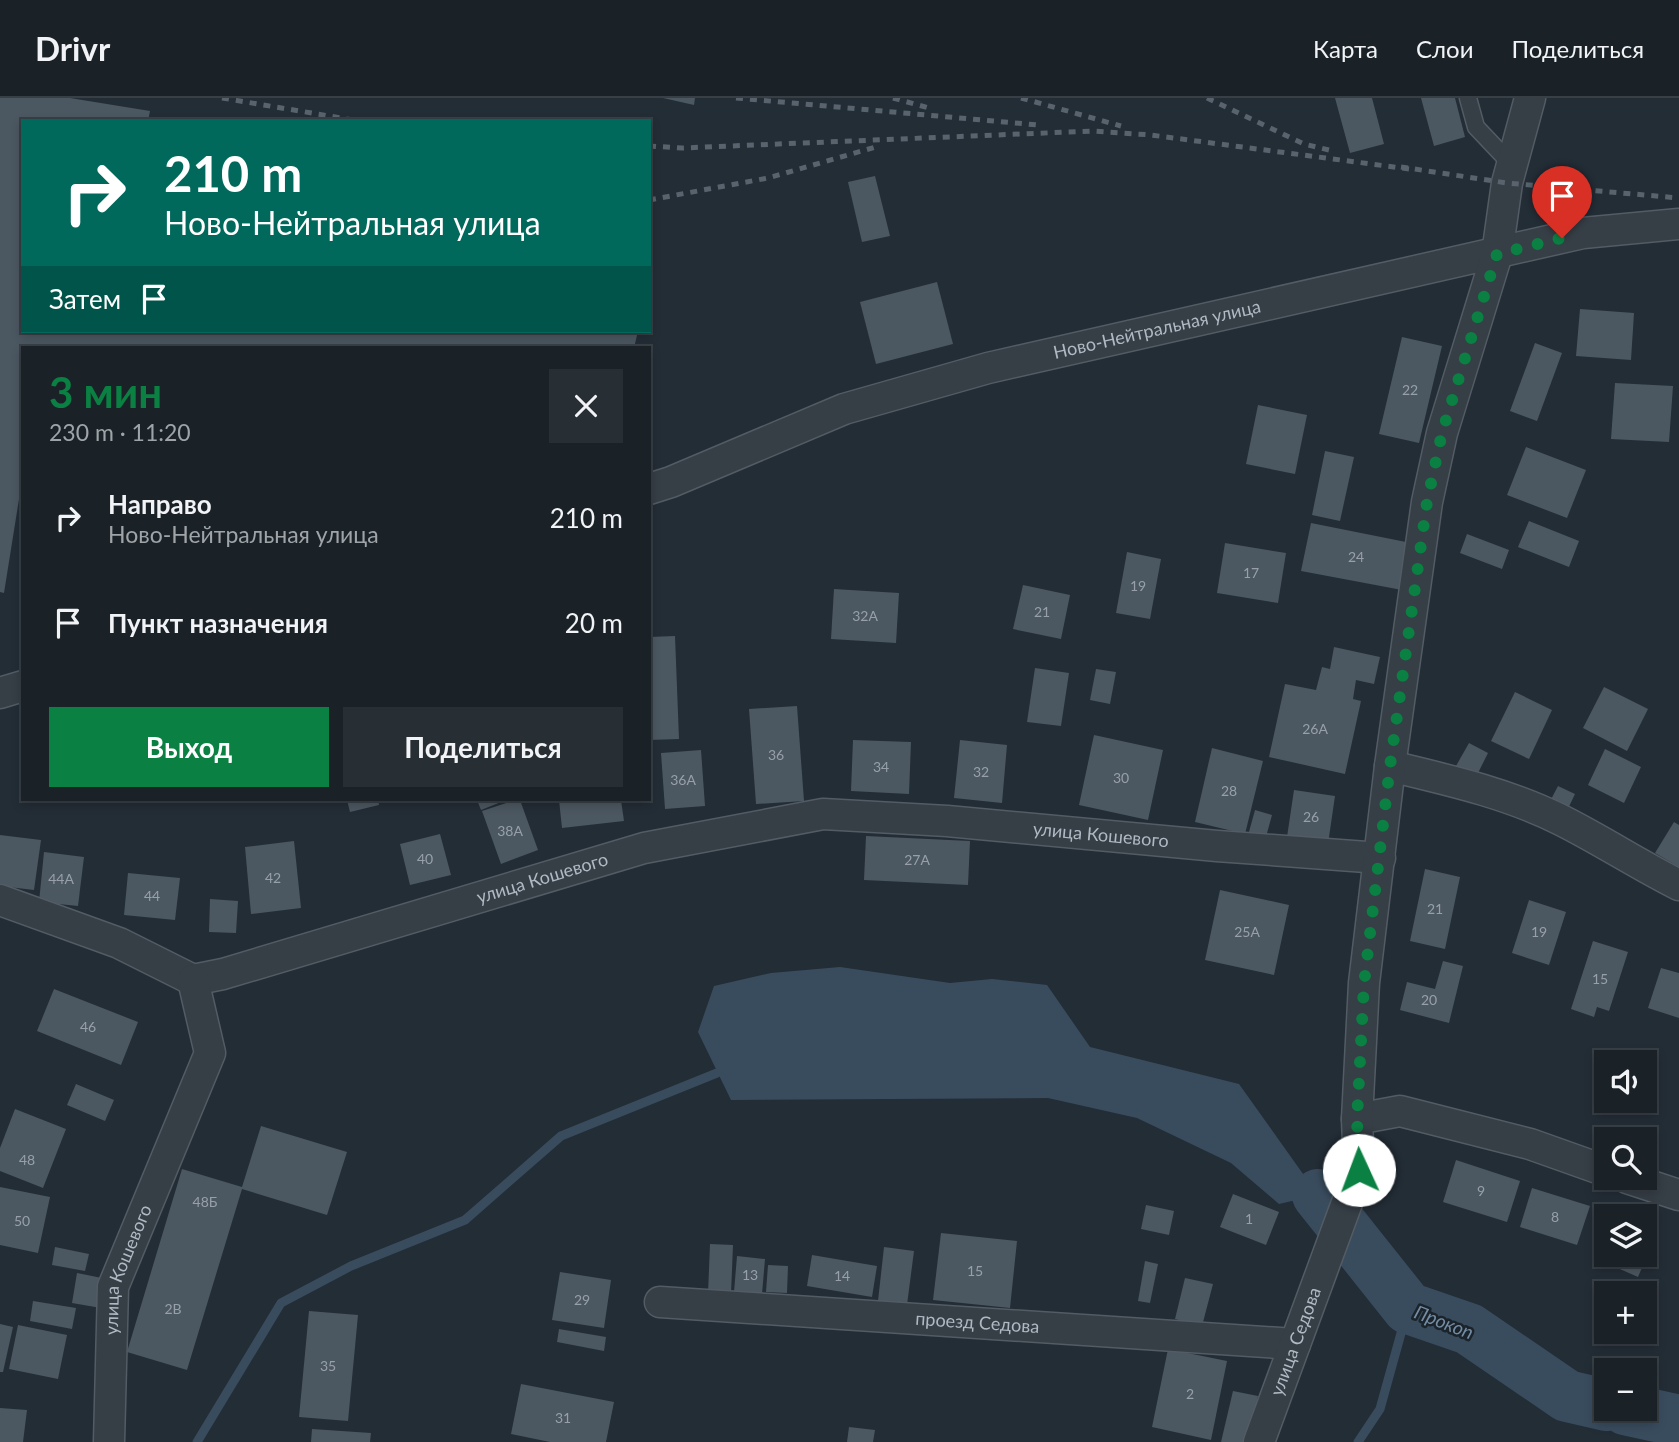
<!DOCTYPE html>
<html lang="ru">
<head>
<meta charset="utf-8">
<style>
	body { margin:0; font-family:Lato,sans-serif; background:#272f34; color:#f1f3f6; height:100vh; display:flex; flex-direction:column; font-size:26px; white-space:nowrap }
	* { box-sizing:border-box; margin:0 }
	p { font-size:23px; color:#9fa4a8 }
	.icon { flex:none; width:38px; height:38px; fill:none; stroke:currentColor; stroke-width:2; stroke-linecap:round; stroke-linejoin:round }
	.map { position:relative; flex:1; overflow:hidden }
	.details { position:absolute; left:21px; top:248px; width:630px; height:455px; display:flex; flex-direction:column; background:#1a2228; border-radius:0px; box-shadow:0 4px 10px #0003,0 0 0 2px #383f45 }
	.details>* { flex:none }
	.banner { position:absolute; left:21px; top:21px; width:630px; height:214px; border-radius:0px; box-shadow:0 4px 10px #0003,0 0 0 2px #383f45; background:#00695c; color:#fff; overflow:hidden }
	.controls { position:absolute; left:1594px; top:952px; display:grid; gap:14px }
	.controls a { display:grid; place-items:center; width:63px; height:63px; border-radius:0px; background:#1a2228; box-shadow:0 4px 10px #0003,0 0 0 2px #383f45; font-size:35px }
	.pin { position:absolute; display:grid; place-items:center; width:60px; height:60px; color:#fff; margin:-72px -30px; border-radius:50% 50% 50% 0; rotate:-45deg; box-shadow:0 0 7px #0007 }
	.pin .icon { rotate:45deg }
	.me { position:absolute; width:77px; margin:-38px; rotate:358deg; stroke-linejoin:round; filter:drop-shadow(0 0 5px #0008) }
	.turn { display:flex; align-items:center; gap:24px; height:147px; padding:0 28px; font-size:32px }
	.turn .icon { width:91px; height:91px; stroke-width:2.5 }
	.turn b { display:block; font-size:49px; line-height:60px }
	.then { display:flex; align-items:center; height:66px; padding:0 28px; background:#0003; gap:14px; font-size:26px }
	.round { display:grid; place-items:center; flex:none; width:74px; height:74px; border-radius:0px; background:#272f34 }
	.head { display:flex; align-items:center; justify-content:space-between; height:119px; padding:0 28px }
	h1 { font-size:42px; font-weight:700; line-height:52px; color:#0b8043 }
	.cta { display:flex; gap:14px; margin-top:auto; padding:14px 28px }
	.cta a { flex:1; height:80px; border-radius:0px; background:#0b8043; color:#fff; font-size:28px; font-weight:700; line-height:80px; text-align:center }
	.cta a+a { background:#272f34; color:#f1f3f6 }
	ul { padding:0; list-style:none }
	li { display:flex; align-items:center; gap:21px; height:105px; padding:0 28px }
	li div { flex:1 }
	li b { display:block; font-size:26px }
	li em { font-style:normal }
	header { display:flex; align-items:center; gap:42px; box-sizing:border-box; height:98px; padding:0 35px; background:#1a2228; border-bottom:2px solid #383f45 }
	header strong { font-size:33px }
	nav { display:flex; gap:38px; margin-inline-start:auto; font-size:24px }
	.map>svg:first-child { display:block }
	.water { fill:#394c5e }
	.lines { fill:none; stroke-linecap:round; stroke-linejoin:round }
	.stream { stroke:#394c5e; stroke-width:9 }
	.river { stroke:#394c5e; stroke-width:52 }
	.building { fill:#4b5761 }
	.service-casing { stroke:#535c64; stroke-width:19 }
	.minor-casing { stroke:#535c64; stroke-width:33 }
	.service { stroke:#363e46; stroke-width:16 }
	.minor { stroke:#363e46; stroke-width:30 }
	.rail { stroke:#58636d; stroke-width:5; stroke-dasharray:7 7; stroke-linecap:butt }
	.route { stroke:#0b8043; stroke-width:12; stroke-dasharray:0 21.6 }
	.labels { text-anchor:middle; stroke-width:5; stroke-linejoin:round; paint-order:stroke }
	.number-label { font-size:14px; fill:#97a0aa }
	.street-label { font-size:18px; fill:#b0b9c3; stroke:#1b232b }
	.water-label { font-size:19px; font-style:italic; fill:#748da4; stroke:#1b232b }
</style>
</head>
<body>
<header>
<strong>Drivr</strong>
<nav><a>Карта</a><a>Слои</a><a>Поделиться</a></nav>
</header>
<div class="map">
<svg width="1679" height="1344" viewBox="0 0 1679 1344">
	<rect width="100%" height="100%" fill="#232d36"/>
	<path class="water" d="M840,869l110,16 42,-4 55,6 43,62 149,37 79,111 -39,9 -48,-41 -94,-45 -89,-20 -317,2 -33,-68 16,-46 57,-13z"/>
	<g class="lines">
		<g class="stream">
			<path d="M197,1344l84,-139 70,-37 114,-46 96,-84 156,-63"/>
			<path d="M1358,1344l22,-33 28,-101"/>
		</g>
		<g class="river">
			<path d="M1318,1097l90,113 61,21 98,67 39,9"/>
			<path d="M1625,1311l54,12"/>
		</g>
	</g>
	<g class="building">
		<path d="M0,0h70l80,13 -2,10h-125v210h615l-4,17h-611v146l-3,-1 -16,100 -4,-1z"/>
		<path d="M663,0h32l-1,7z"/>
		<path d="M1335,0h37l12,46 -34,9z"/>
		<path d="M1421,0h34l10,39 -31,9z"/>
		<path d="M875,78l15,60 -28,6 -14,-60z"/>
		<path d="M937,184l16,62 -77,20 -16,-62z"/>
		<path d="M1580,211l54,4 -3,47 -55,-4z"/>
		<path d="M1402,239l40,9 -23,97 -40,-9z"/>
		<path d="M1535,245l27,10 -25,68 -27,-10z"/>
		<path d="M1615,285l58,3 -4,56 -58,-3z"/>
		<path d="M1258,307l49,10 -12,59 -49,-10z"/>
		<path d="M1526,349l60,23 -19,48 -60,-23z"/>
		<path d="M1325,353l29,6 -14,64 -28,-6z"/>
		<path d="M1529,423l50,20 -10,26 -51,-20z"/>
		<path d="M1311,425l100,20 -9,47 -101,-19z"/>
		<path d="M1467,436l42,16 -7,19 -42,-16z"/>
		<path d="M1225,445l61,10 -8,50 -61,-10z"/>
		<path d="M1127,454l34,7 -11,60 -34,-6z"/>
		<path d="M1023,487l47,10 -9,44 -48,-10z"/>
		<path d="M834,491l65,4 -3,50 -65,-4z"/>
		<path d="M675,538l4,103 -30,1v-103z"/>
		<path d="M1334,549l46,10 -6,27 -18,-4 -3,19 8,2 -16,73 -76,-17 16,-73 31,6 6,-23 8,2z"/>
		<path d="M1035,570l34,5 -8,53 -34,-4z"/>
		<path d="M1096,571l20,3 -6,32 -20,-4z"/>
		<path d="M1604,589l44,22 -21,42 -44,-23z"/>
		<path d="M1515,594l37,18 -23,49 -38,-18z"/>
		<path d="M797,608l7,95 -48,3 -7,-95z"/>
		<path d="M1094,637l69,15 -15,70 -69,-15z"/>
		<path d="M853,642l58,2 -2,52 -58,-3z"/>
		<path d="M960,642l47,5 -5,58 -48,-5z"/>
		<path d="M1469,645l19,10 -12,24 -20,-11z"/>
		<path d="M1212,650l51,13 -18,73 -50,-12z"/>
		<path d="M1605,651l36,18 -17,36 -36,-18z"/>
		<path d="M701,652l4,56 -40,3 -4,-56z"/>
		<path d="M1558,688l17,8 -10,21 -18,-8z"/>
		<path d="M1294,692l41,6 -7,48 -41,-7z"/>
		<path d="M347,702h31l1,5 -29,7z"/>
		<path d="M477,702h29l-25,10z"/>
		<path d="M515,702h5l18,50 -37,14 -19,-53z"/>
		<path d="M559,702h62l3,21 -62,7z"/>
		<path d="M1255,712l17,5 -8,29 -17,-5z"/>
		<path d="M1674,724l5,3v42l-24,-14z"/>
		<path d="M440,736l11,41 -41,10 -10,-41z"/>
		<path d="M0,737l41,5 -7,50 -34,-4z"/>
		<path d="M866,738l104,5 -2,44 -104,-5z"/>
		<path d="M294,743l7,67 -50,6 -6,-67z"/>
		<path d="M44,754l40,5 -6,49 -39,-4z"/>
		<path d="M1425,771l35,8 -15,72 -35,-8z"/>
		<path d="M128,775l52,5 -5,42 -51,-5z"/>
		<path d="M1220,792l69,15 -15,70 -69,-15z"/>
		<path d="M210,801l28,2 -2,32 -27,-1z"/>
		<path d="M1529,802l37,12 -17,53 -37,-12z"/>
		<path d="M1593,843l35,11 -19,59 -12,-4 -3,10 -23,-8z"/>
		<path d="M1443,863l20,5 -14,57 -49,-13 7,-28 28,7z"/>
		<path d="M1661,870l18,5v45l-31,-10z"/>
		<path d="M54,891l84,33 -17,43 -84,-34z"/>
		<path d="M76,986l38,16 -9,21 -38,-16z"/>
		<path d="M15,1011l51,20 -23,59 -43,-17v-23z"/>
		<path d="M261,1028l86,26 -20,63 -85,-26 -55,181 -60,-18 55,-183 60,18z"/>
		<path d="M1456,1062l64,21 -13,41 -64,-20z"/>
		<path d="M0,1089l50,10 -12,56 -38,-8z"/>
		<path d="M1532,1090l58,18 -13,39 -57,-18z"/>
		<path d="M1233,1096l46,18 -13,33 -46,-18z"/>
		<path d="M1146,1107l28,6 -5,24 -28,-6z"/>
		<path d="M941,1135l76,8 -7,67 -77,-8z"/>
		<path d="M1645,1135l10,4 -17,40 -41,-18 9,-23v19h39z"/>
		<path d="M710,1146l23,1 -2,49h-23z"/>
		<path d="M55,1149l34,7 -4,17 -33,-6z"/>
		<path d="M884,1149l30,4 -7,54 -29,-4z"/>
		<path d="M812,1157l65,11 -5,31 -65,-11z"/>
		<path d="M737,1158l28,3 -3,35 -28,-2z"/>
		<path d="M1145,1163l13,3 -8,39 -12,-2z"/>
		<path d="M768,1167l20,1 -1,27 -21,-1z"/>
		<path d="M560,1174l51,8 -7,48 -52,-8z"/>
		<path d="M77,1175l30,6 -6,29 -29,-5z"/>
		<path d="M1185,1180l28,6 -11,42 -27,-7z"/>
		<path d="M33,1203l43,7 -4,21 -42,-8z"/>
		<path d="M309,1213l49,4 -10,106 -49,-4z"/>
		<path d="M0,1226l13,3 -10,45h-3z"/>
		<path d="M18,1227l49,10 -9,44 -49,-10z"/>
		<path d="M559,1231l47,8 -2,14 -47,-9z"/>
		<path d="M1168,1251l59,12 -16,79 -59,-13z"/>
		<path d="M521,1286l93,18 -8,40h-56l-39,-8z"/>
		<path d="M1233,1293l25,5 -10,46h-27z"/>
		<path d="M0,1310l27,2 -4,32h-23z"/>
		<path d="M849,1329l26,3 -2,12h-26z"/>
		<path d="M312,1331l59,4 -1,9h-59z"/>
	</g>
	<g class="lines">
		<g class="service-casing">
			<path id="service" d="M1468,0l8,29 36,38"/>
		</g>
		<g class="minor-casing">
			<g id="minor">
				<path id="s1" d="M649,391l22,-7 173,-73 144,-41 595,-135 96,-9"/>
				<path d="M0,595l23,-7"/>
				<path d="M1390,668c58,14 117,27 171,54 40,20 78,45 118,65"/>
				<path d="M0,802l119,43 74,37"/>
				<path id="s2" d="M193,882l30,-6 421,-126 179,-34 124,7 270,25 163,12"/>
				<path d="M1357,1021l43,-8 130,33 76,27"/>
				<path d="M1627,1080l52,17"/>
				<path id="s3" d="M660,1204l635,42"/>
				<path id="s4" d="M109,1344l4,-155 97,-234 -17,-73"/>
				<path id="s5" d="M1259,1344l100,-272 -2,-51 7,-136 26,-217 37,-264 15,-69 55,-179 10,-71 23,-85"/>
			</g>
		</g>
		<use href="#service" class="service"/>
		<use href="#minor" class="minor"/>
		<g class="rail">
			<path d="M222,0l137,23"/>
			<path d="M736,0l302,27"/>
			<path d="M893,0l36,10"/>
			<path d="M1021,0l100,28"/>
			<path d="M1207,0l97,46 25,6"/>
			<path d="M649,48l33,2 411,-17 58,4 258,34"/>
			<path d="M1401,69l106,16 172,15"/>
			<path d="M649,102l119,-22 111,-32"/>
		</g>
	</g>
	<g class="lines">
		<path class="route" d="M1359,1072l-2,-51 7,-135 26,-218 37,-264 15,-69 55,-179 65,-16"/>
	</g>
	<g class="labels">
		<g class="number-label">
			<text x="1410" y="297">22</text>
			<text x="1356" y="464">24</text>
			<text x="1251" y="480">17</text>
			<text x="1138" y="493">19</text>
			<text x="1042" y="519">21</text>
			<text x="865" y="523">32А</text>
			<text x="1315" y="636">26А</text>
			<text x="776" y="662">36</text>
			<text x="881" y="674">34</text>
			<text x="981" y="679">32</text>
			<text x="1121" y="685">30</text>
			<text x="683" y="687">36А</text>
			<text x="1229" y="698">28</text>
			<text x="1311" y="724">26</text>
			<text x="510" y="738">38А</text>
			<text x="425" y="766">40</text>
			<text x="917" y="767">27А</text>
			<text x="273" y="785">42</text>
			<text x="61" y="786">44А</text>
			<text x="152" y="803">44</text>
			<text x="1435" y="816">21</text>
			<text x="1247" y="839">25А</text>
			<text x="1539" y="839">19</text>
			<text x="1600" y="886">15</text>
			<text x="1429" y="907">20</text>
			<text x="88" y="934">46</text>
			<text x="27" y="1067">48</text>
			<text x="1481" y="1098">9</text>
			<text x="205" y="1109">48Б</text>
			<text x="1555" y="1124">8</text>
			<text x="1249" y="1126">1</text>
			<text x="22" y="1128">50</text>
			<text x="975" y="1178">15</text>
			<text x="750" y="1182">13</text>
			<text x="842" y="1183">14</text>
			<text x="582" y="1207">29</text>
			<text x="173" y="1216">2В</text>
			<text x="328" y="1273">35</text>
			<text x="1190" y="1301">2</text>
			<text x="563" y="1325">31</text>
		</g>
		<g class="street-label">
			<text dy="6" stroke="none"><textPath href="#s1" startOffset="534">Ново-Нейтральная улица</textPath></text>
			<text dy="6" stroke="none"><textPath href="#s2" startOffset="931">улица Кошевого</textPath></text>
			<text dy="6" stroke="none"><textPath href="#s2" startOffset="364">улица Кошевого</textPath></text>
			<text dy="6" stroke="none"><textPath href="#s4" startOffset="175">улица Кошевого</textPath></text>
			<text dy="6" stroke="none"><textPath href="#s3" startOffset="318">проезд Седова</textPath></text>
			<text dy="6" stroke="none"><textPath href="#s5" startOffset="107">улица Седова</textPath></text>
		</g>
		<g class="water-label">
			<text transform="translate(1444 1224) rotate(21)" y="7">Прокоп</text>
		</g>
	</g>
</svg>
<div class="controls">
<a><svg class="icon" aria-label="sound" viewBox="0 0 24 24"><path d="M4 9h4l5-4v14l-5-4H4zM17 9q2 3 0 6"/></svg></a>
<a><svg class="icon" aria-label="search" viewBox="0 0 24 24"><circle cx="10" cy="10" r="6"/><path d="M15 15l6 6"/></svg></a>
<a><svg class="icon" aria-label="layers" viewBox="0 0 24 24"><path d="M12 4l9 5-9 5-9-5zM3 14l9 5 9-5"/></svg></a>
<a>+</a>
<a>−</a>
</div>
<div class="pin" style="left:1562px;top:140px;background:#d93025"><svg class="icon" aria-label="arrive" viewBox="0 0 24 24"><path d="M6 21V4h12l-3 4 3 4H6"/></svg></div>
<svg class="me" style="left:1359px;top:1072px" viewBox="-20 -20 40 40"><circle r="19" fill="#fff"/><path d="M0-13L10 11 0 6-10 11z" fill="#0b8043"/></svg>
<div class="banner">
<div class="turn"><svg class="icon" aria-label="right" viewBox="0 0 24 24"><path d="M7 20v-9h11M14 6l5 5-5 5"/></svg><div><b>210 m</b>Ново-Нейтральная улица</div></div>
<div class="then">Затем<svg class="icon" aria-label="arrive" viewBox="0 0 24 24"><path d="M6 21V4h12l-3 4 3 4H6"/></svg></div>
</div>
<section class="details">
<div class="head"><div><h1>3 мин</h1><p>230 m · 11:20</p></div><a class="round"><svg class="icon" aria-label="close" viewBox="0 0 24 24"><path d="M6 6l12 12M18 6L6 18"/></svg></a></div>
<ul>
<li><svg class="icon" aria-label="right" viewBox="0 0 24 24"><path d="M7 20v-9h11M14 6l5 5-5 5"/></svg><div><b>Направо</b><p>Ново-Нейтральная улица</p></div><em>210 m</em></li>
<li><svg class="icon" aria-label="arrive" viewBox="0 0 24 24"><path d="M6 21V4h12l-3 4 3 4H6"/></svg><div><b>Пункт назначения</b></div><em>20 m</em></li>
</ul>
<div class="cta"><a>Выход</a><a>Поделиться</a></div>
</section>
</div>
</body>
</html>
